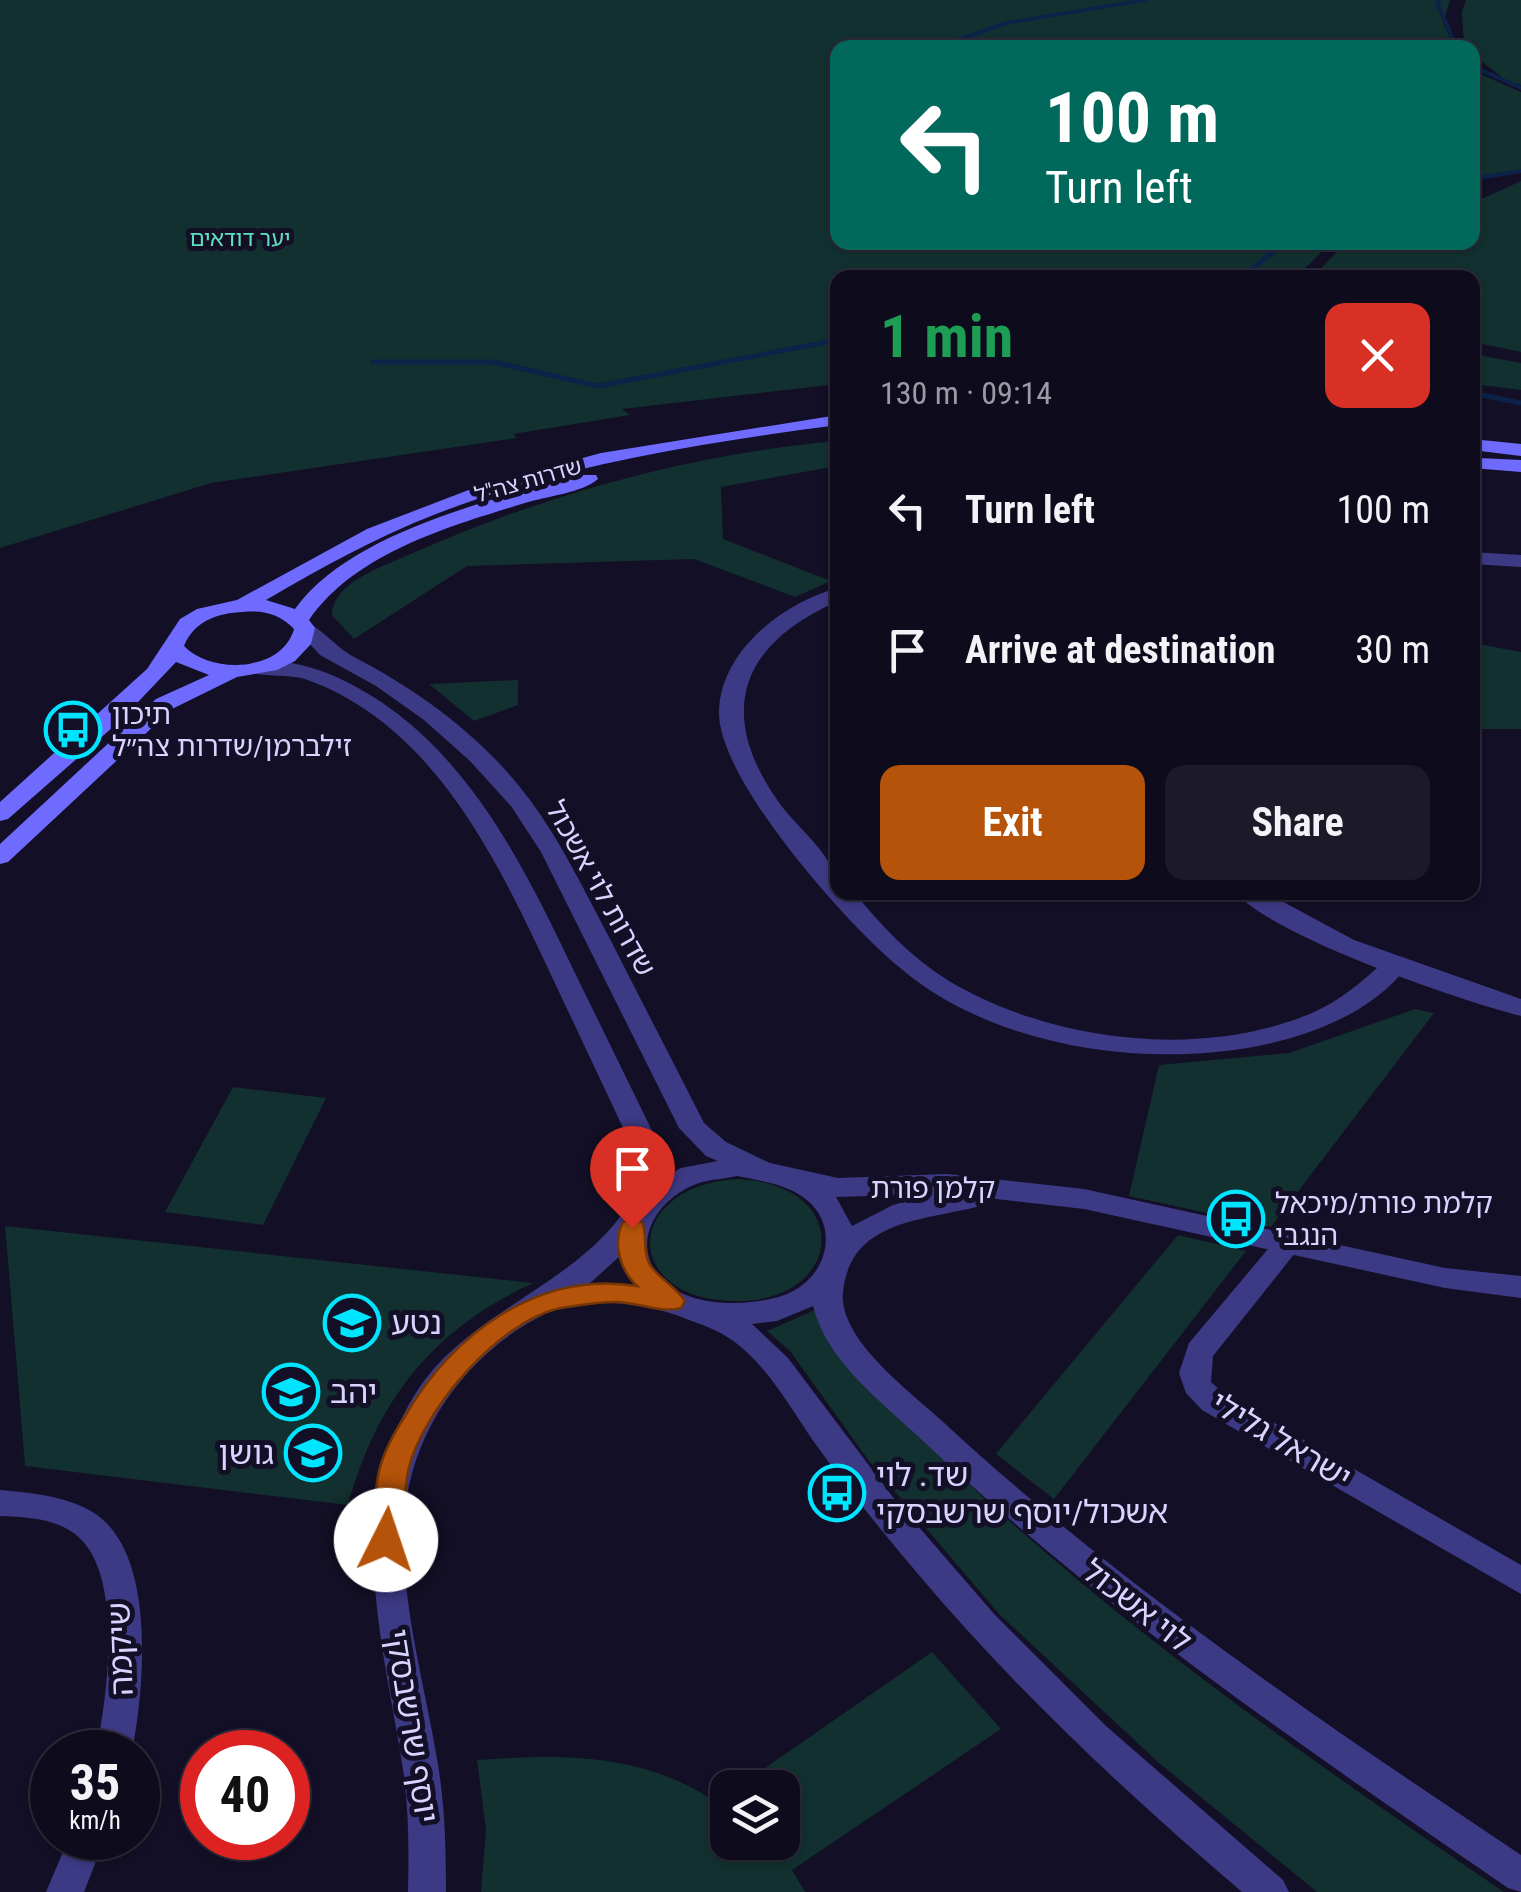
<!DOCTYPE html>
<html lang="en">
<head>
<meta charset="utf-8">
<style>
	body { margin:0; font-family:"Roboto Condensed","Noto Sans Hebrew",sans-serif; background:#1c1929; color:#f1f3f6; height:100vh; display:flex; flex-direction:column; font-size:38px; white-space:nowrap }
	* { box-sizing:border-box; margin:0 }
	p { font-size:32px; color:#9b9ba3 }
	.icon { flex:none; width:55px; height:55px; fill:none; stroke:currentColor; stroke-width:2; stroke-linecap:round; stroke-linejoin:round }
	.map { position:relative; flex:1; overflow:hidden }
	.panel { position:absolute; left:830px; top:270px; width:650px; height:630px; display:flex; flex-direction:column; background:#0e0b1c; border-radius:20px; box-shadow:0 2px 8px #0004,0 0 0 2px #2e2b3b }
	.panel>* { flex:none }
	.top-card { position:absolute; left:830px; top:40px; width:650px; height:210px; border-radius:20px; box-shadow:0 2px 8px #0004,0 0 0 2px #2e2b3b; background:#00695c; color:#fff; overflow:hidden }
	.buttons { position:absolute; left:710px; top:1770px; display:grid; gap:20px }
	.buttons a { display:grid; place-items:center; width:90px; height:90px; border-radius:20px; background:#0e0b1c; box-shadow:0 2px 8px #0004,0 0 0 2px #2e2b3b; font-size:50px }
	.speed { position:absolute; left:30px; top:1730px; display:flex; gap:20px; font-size:50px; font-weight:700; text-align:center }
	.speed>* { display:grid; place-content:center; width:130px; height:130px; border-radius:50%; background:#0e0b1c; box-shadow:0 2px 8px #0004,0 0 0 2px #2e2b3b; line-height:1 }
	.speed small { font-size:25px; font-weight:400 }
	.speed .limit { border:15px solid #d22; background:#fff; color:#111 }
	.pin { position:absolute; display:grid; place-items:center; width:85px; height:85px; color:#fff; margin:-102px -42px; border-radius:50% 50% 50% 0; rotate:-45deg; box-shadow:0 0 10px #0007 }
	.pin .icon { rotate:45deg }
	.me { position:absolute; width:110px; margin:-55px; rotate:4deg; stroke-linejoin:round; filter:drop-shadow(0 0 8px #0008) }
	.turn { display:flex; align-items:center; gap:35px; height:210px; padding:0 50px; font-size:45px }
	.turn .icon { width:130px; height:130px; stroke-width:2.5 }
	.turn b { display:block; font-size:70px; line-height:85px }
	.round { display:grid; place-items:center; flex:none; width:105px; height:105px; border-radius:20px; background:#1c1929 }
	.summary { display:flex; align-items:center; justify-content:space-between; height:170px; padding:0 50px }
	h1 { font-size:60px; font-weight:700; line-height:75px; color:#1e9e55 }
	.cta { display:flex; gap:20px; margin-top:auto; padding:20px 50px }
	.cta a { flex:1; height:115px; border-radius:20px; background:#b45309; color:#fff; font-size:40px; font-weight:700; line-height:115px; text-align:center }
	.cta a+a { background:#1c1929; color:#f1f3f6 }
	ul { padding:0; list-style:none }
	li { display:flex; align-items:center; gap:30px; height:140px; padding:0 50px }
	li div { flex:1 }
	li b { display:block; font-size:38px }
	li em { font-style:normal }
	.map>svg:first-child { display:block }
	.green { fill:#12302f }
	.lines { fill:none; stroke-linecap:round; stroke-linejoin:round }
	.stream-far1 { stroke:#0c2248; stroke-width:4 }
	.stream { stroke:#0c2248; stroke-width:5 }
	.minor { fill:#3d3a85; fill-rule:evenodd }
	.tertiary { fill:#3d3a85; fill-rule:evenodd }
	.secondary { fill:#6f6bff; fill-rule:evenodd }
	.route { fill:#b45309; stroke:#753606; stroke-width:2.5 }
	.labels { text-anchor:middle; stroke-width:10; stroke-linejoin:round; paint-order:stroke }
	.far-park-label { font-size:22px; fill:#5fe0c0; stroke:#130f26 }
	.far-street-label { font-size:22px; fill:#d9d4ff; stroke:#130f26 }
	.poi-label { font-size:28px; fill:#d9d4ff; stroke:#130f26; text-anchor:start }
	.street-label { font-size:28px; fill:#d9d4ff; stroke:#130f26 }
	.near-poi-label { font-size:32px; fill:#d9d4ff; stroke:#130f26; text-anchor:start }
	.near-street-label { font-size:32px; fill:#d9d4ff; stroke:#130f26 }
</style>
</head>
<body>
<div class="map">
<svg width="1521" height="1892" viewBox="0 0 1521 1892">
	<rect width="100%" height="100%" fill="#130f26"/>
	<g class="green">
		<path d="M0,0h1450l-7,24 12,23 -617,1v194l493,1 -35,34 -458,1 -1,106 -215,25 8,6 -117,19 4,4 -306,45 -211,65z"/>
		<path d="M1466,0h55v85l-14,-4 -34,-26 -1,-7 -8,-1 -2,-35z"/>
		<path d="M1473,58l6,3 -1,12 43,19v79l-48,5z"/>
		<path d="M1521,181v171l-48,-10 -1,-64 -159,-1 32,-34 127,-1 1,-39z"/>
		<path d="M1473,354l48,9v27l-48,-6z"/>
		<path d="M837,441v25l-116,21 2,52 108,42 -36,16 -101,-38 -227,7 -113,73 -22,-24c1,-34 55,-50 81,-62 134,-59 278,-99 424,-112z"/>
		<path d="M1473,643l48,9v77h-48z"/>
		<path d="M518,680v25l-44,16 -45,-37z"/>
		<path d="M1415,1009l19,4 -163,214 -142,-31 30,-131 130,-12z"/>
		<path d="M233,1087l93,11 -63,127 -98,-13z"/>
		<path d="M737,1179c120,5 107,126 -5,122 -111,-3 -109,-115 5,-122z"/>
		<path d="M5,1226l528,57c-100,46 -156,117 -185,222l-323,-39z"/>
		<path d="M1178,1235l68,16 -192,248 -58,-45z"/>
		<path d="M815,1310c18,51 71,94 110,132 175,172 376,312 579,450h-187l-159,-130 -159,-148 -130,-153 -79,-110 -23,-20z"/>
		<path d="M932,1652l69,77 -209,141 13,22h-324l5,-62 -9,-70c85,-6 166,-7 239,42l11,-7 1,47h54v-54l-44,-1z"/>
	</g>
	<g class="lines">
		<g class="stream-far1">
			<path d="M1440,0l-3,3 20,45"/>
			<path d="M934,48l73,-25 138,-23"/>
			<path d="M1472,66l49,22"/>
			<path d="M1472,179l49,-8"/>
		</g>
		<g class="stream">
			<path d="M1242,278l42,-36"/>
			<path d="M373,362h120l105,24 240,-46"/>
			<path d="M1472,393l49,10"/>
		</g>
		<g class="minor">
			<path d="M1472,552l49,3v12l-49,-3z"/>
			<path d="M838,588v13c-100,44 -122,114 -58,203 20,27 58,54 58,88h16c27,34 58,66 95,89 103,61 252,79 363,32 28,-12 52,-33 74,-53l9,-3 13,8c-34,47 -96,70 -150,81 -94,18 -203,7 -289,-34 -28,-13 -53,-30 -76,-50 -50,-43 -175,-183 -174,-250 1,-61 65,-110 119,-124z"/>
			<path d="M1289,1233l10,3 4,7 -90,113 -2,26 13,12 297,171v29l-319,-184 -16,-17 -7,-20 10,-30 90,-107z"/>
			<path d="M0,1490c32,3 70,6 97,25 60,43 47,175 35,237h-36c11,-54 29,-180 -21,-218 -21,-16 -50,-17 -75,-18z"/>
			<path d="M69,1838h36l-21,54h-38z"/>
		</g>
		<g class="tertiary">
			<path d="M305,622c13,3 32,26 49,35 66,34 131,82 176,143 32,43 55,92 80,139 31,61 63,123 94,184l22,19 44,21 68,15 109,-4 137,15 361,79 76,8v22l-76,-10 -361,-79 -96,-11 -4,7c-56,16 -133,12 -141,87 -5,47 67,99 98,128 179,166 378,300 580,435v37l-13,-4c-204,-140 -406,-278 -586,-448 -40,-38 -95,-78 -109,-134l-36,15 -25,3 36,34 104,138 103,119 111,111 177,154 6,12h-47c-115,-98 -226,-202 -324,-318 -34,-40 -68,-82 -99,-125 -26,-36 -47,-78 -83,-106 -18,-14 -37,-19 -57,-27 -37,-14 -95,-20 -132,-3 -77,37 -135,115 -142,200 -7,85 20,169 33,252 7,42 8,84 8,127h-38c1,-43 1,-86 -6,-129 -20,-127 -60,-258 17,-375 50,-74 147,-100 201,-171 6,-8 18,-20 20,-31 1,-10 -5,-26 -7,-37 -27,-57 -54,-115 -81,-172 -54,-115 -117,-252 -247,-298 -17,-5 -35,-2 -53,-6l-3,-5 3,-5c26,-6 58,3 82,13 124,55 185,180 240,295 29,59 58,119 87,178l5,27 15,-8 37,-7 -12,-5 -27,-28 -138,-276 -30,-46 -41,-45 -46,-41 -48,-34 -56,-31 -25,-27zM737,1176c24,5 52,8 71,25 28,24 21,65 -7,85 -14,11 -33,14 -50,16 -28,3 -65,0 -86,-20 -39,-36 -8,-85 34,-99 12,-4 26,-4 38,-7zM933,1194l-40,11 -41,21 -16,-29zM620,1256l3,12 11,17 -45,-1z"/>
			<path d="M1235,892h30l89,48 167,59v17c-62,-16 -247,-79 -286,-124z"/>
		</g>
		<g class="secondary">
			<path d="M838,415v10c-137,18 -273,39 -402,89 -60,23 -115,54 -170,86l29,9c55,-77 199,-110 287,-134h14l2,4c-16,14 -51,17 -73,24 -75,23 -170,50 -216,117l6,8 -4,16 -16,17 -18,9 -40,7 -65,32 -164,153 -8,2v-20l156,-145 53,-24 -33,-13 -55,58 -113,99 -8,2v-19l147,-133 33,-50 17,-10 40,-9 130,-71 112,-43 122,-33zM243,612c20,-2 37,2 51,17 -12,43 -82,46 -110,17 10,-25 34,-33 59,-34z"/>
			<path d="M1472,439l49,5v12l-49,-6z"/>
			<path d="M1479,458l42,2v12l-49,-4v-8z"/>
		</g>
	</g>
	<path class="route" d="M632,1219l10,3c6,13 0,27 7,41 8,15 27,23 36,38l-4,7c-22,6 -45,-7 -68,-6 -15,0 -31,3 -46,5 -64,8 -145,103 -159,164 -4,22 -4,47 -7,69l-4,8 -11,4 -10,-4 -4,-8c2,-22 2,-47 7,-69 5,-20 15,-38 26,-55 48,-82 133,-146 232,-130 -17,-16 -25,-43 -14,-64z"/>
	<defs>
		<g id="bus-ring" transform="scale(2.875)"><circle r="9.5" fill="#130f26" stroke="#00e5ff" stroke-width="1.5"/><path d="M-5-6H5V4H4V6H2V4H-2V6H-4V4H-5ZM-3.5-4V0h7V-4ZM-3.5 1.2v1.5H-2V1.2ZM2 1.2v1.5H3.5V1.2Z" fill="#00e5ff"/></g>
		<g id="school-ring" transform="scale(2.875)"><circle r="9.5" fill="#130f26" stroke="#00e5ff" stroke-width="1.5"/><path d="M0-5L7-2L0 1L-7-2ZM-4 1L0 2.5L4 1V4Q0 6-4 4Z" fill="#00e5ff"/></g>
	</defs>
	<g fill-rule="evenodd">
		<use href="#bus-ring" x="73" y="730"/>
		<use href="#bus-ring" x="1236" y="1219"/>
		<use href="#school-ring" x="352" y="1323"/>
		<use href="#school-ring" x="291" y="1392"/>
		<use href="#school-ring" x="313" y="1453"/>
		<use href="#bus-ring" x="837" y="1493"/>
	</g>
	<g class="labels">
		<g class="far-park-label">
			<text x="240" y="246">יער דודאים</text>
		</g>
		<g class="far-street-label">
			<text transform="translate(528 480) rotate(-16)" y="8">שדרות צה"ל</text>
		</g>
		<g class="poi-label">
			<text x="112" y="724">תיכון<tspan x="112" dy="32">זילברמן/שדרות צה״ל</tspan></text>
			<text x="1275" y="1213">קלמת פורת/מיכאל<tspan x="1275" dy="32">הנגבי</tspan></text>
		</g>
		<g class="street-label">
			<text transform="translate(601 888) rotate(61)" y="10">שדרות לוי אשכול</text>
			<text x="933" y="1198">קלמן פורת</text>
		</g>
		<g class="near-poi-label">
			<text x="391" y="1334">נטע</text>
			<text x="330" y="1403">יהב</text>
			<text x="274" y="1464" text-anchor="end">גושן</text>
			<text x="876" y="1486">שד. לוי<tspan x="876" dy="37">אשכול/יוסף שרשבסקי</tspan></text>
		</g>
		<g class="near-street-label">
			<text transform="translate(1281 1440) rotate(31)" y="11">ישראל גלילי</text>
			<text transform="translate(1137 1606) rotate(38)" y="11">לוי אשכול</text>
			<text transform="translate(120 1649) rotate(-92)" y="11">שיקמה</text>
			<text transform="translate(412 1726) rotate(81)" y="11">יוסף שרשבסקי</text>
		</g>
	</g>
</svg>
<div class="buttons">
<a><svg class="icon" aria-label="layers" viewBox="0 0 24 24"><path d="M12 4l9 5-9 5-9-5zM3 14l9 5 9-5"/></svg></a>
</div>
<div class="speed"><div>35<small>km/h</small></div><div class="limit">40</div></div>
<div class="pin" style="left:632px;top:1228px;background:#d93025"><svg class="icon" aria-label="arrive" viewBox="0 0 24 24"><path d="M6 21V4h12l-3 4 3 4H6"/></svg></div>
<svg class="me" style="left:386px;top:1540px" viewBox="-20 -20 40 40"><circle r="19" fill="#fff"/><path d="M0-13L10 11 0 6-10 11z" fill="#b45309"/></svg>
<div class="top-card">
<div class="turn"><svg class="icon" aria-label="left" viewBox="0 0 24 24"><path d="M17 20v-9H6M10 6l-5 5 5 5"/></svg><div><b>100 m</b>Turn left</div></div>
</div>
<section class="panel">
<div class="summary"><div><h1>1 min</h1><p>130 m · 09:14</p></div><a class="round" style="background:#d93025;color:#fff"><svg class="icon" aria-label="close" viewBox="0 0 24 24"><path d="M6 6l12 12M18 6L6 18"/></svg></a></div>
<ul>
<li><svg class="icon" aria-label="left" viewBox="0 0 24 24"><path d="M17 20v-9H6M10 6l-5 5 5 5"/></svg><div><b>Turn left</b></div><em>100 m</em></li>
<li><svg class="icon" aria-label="arrive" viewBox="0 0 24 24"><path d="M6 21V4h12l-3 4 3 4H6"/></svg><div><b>Arrive at destination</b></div><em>30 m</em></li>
</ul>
<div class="cta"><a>Exit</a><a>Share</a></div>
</section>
</div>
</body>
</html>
